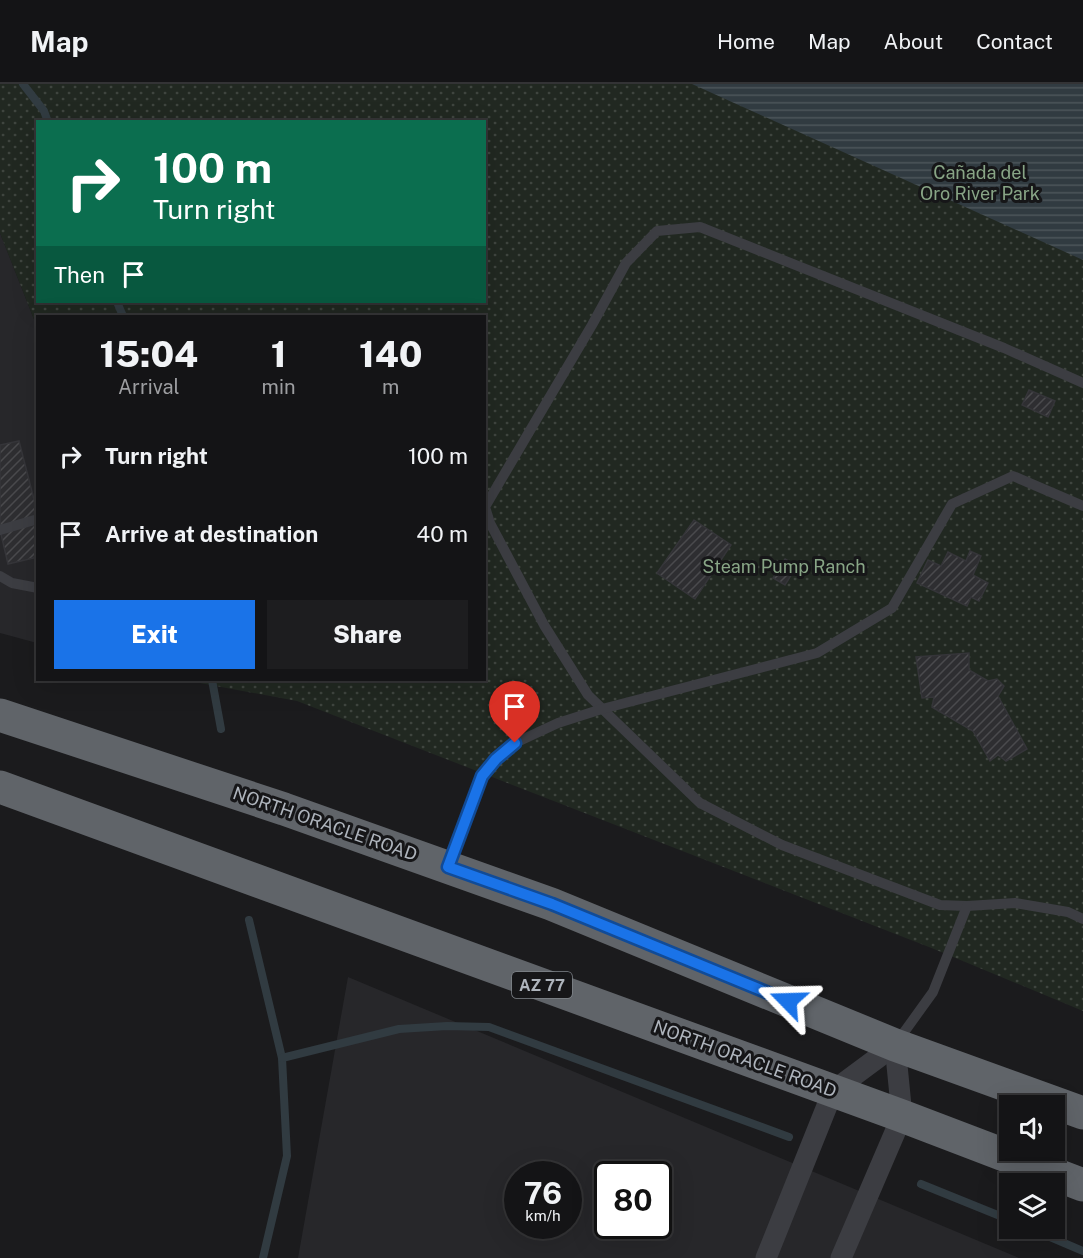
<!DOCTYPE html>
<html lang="en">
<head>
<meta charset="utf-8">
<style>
	body { margin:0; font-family:"Public Sans",sans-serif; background:#1d1d1f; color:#f1f3f6; height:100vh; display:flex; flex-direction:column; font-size:22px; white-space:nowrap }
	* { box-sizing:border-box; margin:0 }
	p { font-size:20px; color:#9d9ea1 }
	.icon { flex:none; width:33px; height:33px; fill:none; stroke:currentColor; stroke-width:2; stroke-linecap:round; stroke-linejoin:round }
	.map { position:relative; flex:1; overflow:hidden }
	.panel { position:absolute; left:36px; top:231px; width:450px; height:366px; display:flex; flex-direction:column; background:#141416; border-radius:0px; box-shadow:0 6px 24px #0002,0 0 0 2px #333335 }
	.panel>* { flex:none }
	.hud { position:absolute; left:36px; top:36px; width:450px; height:183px; border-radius:0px; box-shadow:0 6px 24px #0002,0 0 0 2px #333335; background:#0b6e4f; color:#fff; overflow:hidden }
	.controls { position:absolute; left:999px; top:1011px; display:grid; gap:12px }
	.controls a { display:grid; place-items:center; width:66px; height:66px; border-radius:0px; background:#141416; box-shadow:0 6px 24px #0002,0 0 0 2px #333335; font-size:30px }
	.speed { position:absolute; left:504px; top:1077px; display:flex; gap:12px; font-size:30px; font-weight:700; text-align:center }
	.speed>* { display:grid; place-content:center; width:78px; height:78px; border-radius:50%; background:#141416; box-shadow:0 6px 24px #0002,0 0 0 2px #333335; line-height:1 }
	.speed small { font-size:15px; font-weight:400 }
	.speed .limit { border:3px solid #111; border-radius:9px; background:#fff; color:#111 }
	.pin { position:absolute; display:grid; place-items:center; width:51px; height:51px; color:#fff; margin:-62px -26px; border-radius:50% 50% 50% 0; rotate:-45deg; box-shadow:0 0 6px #0007 }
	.pin .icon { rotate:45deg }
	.me { position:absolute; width:66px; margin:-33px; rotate:292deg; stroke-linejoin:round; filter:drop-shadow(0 0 4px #0008) }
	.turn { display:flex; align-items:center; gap:21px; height:126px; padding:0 18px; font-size:27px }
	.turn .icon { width:78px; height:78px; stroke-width:2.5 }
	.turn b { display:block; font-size:42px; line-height:51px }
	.then { display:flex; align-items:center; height:57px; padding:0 18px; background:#0003; gap:12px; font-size:22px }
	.eta { display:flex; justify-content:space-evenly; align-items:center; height:102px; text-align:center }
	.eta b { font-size:36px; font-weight:800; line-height:42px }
	.action { display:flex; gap:12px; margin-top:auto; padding:12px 18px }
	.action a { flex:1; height:69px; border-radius:0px; background:#1a73e8; color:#fff; font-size:24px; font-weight:800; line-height:69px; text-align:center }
	.action a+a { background:#1d1d1f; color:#f1f3f6 }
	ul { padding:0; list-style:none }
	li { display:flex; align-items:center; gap:18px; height:78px; padding:0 18px }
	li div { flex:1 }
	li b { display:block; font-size:22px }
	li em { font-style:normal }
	header { display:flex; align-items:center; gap:36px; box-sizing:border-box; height:84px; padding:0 30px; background:#141416; border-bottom:2px solid #333335 }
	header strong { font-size:28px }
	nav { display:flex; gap:33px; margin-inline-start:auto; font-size:21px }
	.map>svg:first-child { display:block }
	.built { fill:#27272a; fill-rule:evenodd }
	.green { fill:url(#green-dots); fill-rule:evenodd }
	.water { fill:url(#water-rules) }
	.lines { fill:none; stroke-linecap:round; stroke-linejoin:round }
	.stream { stroke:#313b41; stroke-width:8 }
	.building { fill:url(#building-hatch); stroke:#353539; stroke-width:1.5 }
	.service { stroke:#3c3d42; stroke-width:10 }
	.minor { stroke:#3c3d42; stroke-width:21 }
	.trunk { stroke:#606469; stroke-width:33 }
	.route-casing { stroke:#114b97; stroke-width:15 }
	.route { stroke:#1a73e8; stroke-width:10 }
	.labels { text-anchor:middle; stroke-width:6; stroke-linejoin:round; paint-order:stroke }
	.shield { fill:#161618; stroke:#80858b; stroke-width:1.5 }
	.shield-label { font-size:16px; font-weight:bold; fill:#aeb4bc }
	.park-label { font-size:18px; fill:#88a586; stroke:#161618 }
	.street-label { font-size:18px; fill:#aeb4bc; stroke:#161618 }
</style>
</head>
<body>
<header>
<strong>Map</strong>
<nav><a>Home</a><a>Map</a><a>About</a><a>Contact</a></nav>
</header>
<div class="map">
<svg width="1083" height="1174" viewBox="0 0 1083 1174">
	<defs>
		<pattern id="green-dots" width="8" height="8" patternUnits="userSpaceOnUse" patternTransform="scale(1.5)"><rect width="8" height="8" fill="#212821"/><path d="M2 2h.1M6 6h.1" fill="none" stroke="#3f453f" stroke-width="1.8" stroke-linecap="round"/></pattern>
		<pattern id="water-rules" width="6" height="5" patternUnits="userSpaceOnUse" patternTransform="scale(1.5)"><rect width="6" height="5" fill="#313b41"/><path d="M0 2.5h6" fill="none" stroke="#4c555a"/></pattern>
		<pattern id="building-hatch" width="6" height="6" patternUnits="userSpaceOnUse" patternTransform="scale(1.5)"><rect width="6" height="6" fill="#2e2e31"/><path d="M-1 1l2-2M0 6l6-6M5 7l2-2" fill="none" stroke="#4a4a4d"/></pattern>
	</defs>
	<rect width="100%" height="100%" fill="#1b1b1d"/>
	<g class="built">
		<path d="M0,149l37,94v316l-37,-10z"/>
		<path d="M348,893l671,281h-721zM518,1090h50v52h-50zM608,1090h50v52h-50z"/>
	</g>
	<path class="green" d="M0,0h1083v927l-149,-62 -637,-248 -113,-21h300v-364h-446l-1,11 -37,-94zM38,38h446v180h-446z"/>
	<path class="water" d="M692,0h391v176z"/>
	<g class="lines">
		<g class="stream">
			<path d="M23,0l21,27 4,11"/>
			<path d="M117,218l6,14"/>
			<path d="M212,596l9,49"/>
			<path d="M249,836l33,138 5,98 -24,102"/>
			<path d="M282,974l117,-29 48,-3 42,1 300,110"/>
			<path d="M921,1100l89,36"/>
			<path d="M1029,1144l54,23"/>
		</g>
	</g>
	<g class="building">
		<path d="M1029,306l26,11 -7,16 -26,-12z"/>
		<path d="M19,357l19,74v42l-30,7 -8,-34v-85z"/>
		<path d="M694,436l37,25 -36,54 -38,-26z"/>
		<path d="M970,467l11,5 -8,19 15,8 -9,18 -8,-4 -4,9 -50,-23 11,-23 13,6 7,-14 18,9z"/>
		<path d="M785,475l12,7 -12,19 -12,-7z"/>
		<path d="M969,569v17l19,11 9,-2 7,7 -6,10 29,53 -21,12 -8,-6 -8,6 -17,-30 -41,-24 2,-10 -12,1 -6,-41z"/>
	</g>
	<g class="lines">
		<g class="service">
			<path d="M1083,299l-79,-35 -304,-121 -43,4 -31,32 -34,62 -107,182 5,16 54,102 44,70 112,108 82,42 158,60 27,1 48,-3 53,9 15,7"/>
			<path d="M0,446l38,-11"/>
			<path d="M0,492l12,7 26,5"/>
			<path d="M449,780l33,-88 14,-17 19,-16 43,-20 44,-14 215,-56 75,-45 60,-104 61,-28 70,30"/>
			<path d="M897,958l36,-50 34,-86"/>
		</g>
		<g class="minor">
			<path d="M766,1174l67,-167 62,-46"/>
			<path d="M841,1174l61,-142 -7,-71"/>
		</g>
		<g class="trunk">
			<path d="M0,631l284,94 267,95 344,141 188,68"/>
			<path d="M0,703l902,329 181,69"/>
		</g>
	</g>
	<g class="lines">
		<g class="route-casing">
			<path id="route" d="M515,659l-19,16 -14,17 -34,91 104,37 236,97"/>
		</g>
		<use href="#route" class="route"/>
	</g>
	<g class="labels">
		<rect class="shield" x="512" y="888" width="60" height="26" rx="4.5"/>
		<g class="shield-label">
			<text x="542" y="907">AZ 77</text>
		</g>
		<g class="park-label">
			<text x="980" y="95">Cañada del<tspan x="980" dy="21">Oro River Park</tspan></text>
			<text x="784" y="489">Steam Pump Ranch</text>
		</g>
		<g class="street-label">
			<text transform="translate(325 740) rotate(19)" y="6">NORTH ORACLE ROAD</text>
			<text transform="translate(745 975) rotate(20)" y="6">NORTH ORACLE ROAD</text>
		</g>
	</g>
</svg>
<div class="controls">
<a><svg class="icon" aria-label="sound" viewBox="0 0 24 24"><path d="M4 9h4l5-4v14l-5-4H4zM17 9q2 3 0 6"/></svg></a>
<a><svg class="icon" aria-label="layers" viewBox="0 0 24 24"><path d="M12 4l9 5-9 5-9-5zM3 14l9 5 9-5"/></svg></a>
</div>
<div class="speed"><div>76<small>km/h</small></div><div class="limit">80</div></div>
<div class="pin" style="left:515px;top:659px;background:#d93025"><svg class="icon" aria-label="arrive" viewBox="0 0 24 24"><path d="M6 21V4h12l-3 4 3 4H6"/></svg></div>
<svg class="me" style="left:788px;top:917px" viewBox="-20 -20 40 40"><path d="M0-17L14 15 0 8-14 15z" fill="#1a73e8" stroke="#fff" stroke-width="4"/></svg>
<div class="hud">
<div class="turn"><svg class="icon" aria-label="right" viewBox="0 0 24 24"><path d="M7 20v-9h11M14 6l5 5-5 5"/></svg><div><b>100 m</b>Turn right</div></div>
<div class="then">Then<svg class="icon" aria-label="arrive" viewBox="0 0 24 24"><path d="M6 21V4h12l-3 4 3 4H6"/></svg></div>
</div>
<section class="panel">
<div class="eta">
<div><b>15:04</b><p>Arrival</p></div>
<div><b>1</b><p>min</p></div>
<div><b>140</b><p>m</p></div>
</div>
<ul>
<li><svg class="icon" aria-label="right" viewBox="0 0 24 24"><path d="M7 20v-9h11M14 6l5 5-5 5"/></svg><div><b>Turn right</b></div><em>100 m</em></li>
<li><svg class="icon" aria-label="arrive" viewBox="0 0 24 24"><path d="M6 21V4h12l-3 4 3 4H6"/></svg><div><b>Arrive at destination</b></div><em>40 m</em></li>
</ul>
<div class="action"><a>Exit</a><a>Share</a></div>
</section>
</div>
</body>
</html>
